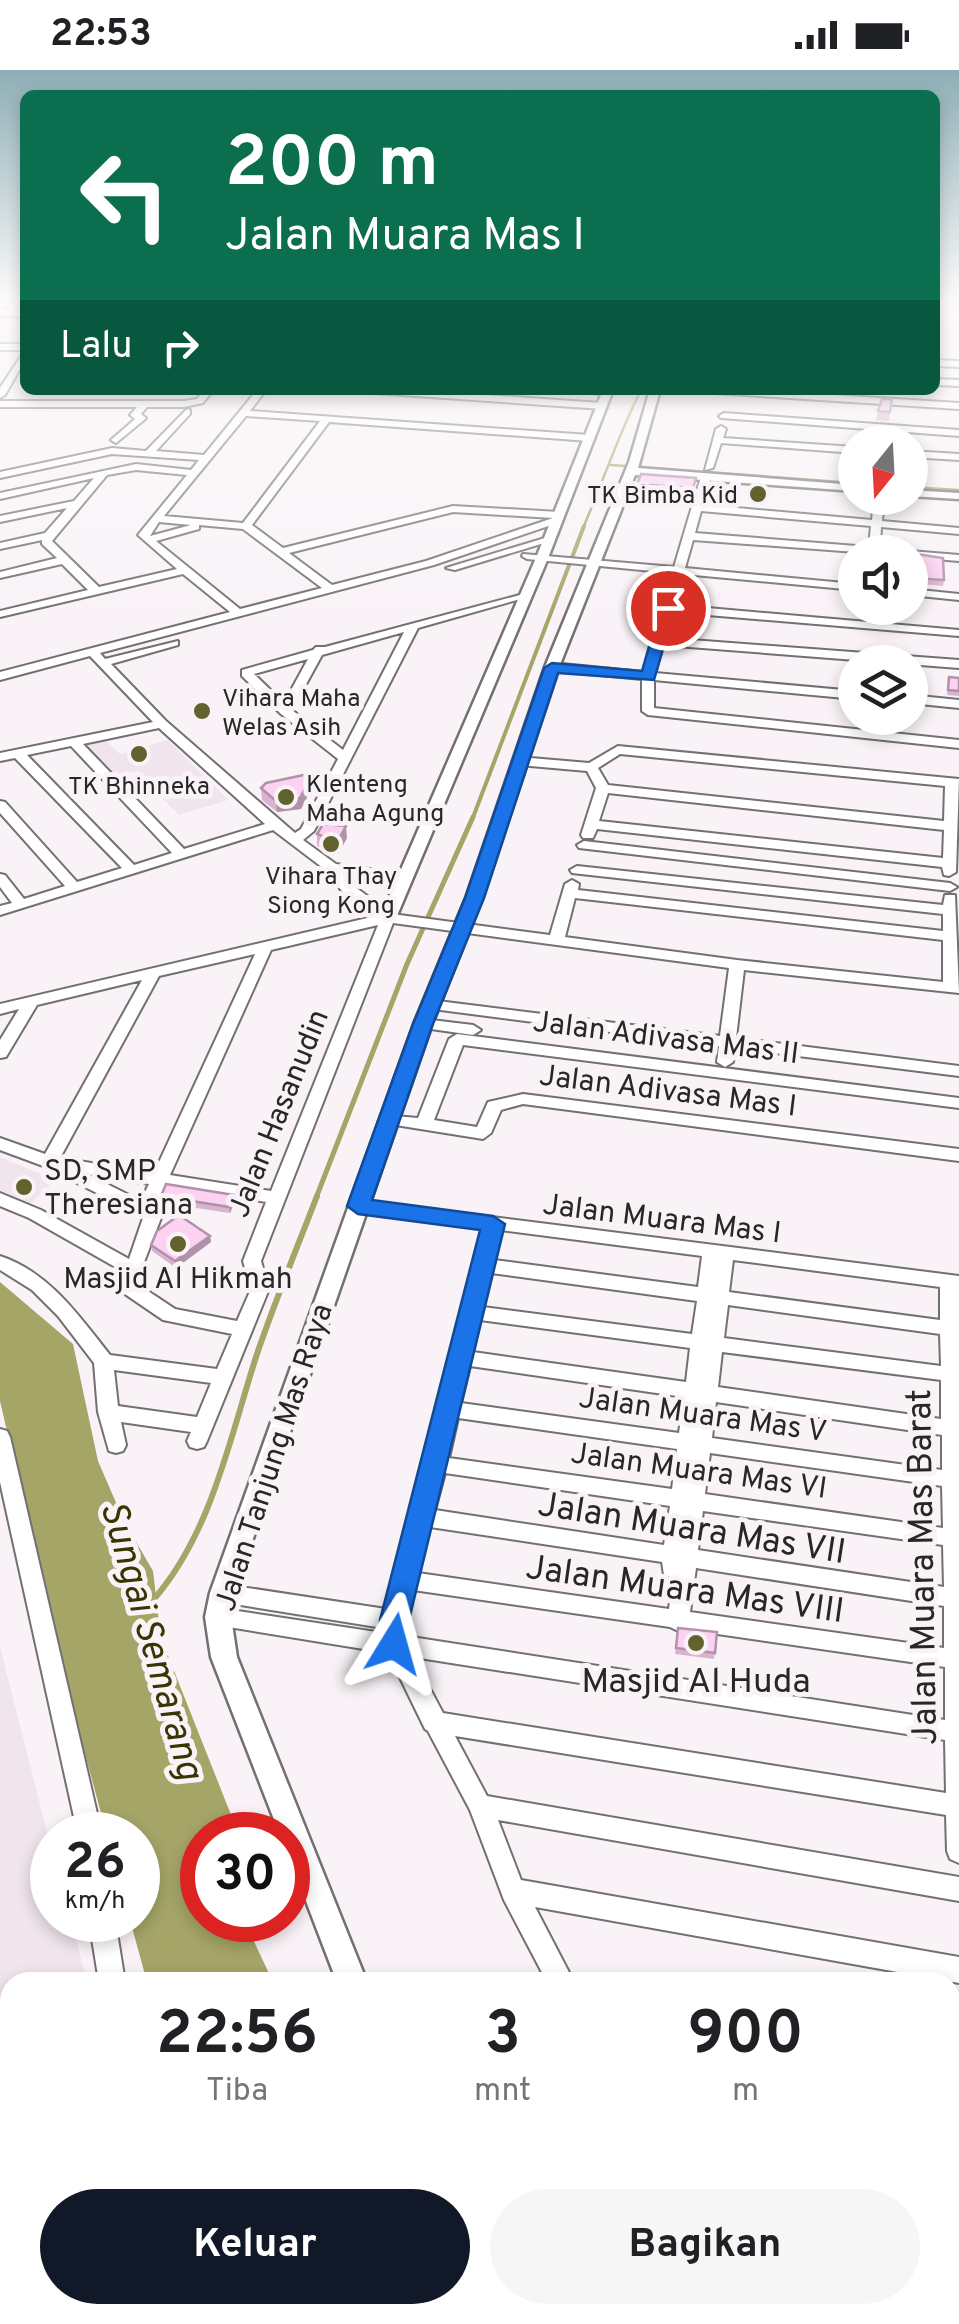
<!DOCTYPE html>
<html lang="id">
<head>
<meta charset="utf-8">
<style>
	body { margin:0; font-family:Overpass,sans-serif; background:#f6f6f6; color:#202124; height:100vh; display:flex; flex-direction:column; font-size:38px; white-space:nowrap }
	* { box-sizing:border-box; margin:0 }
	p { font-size:32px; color:#757577 }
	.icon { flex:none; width:55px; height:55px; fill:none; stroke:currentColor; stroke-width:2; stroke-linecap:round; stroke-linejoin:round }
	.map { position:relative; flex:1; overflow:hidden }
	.drawer { position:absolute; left:0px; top:1902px; width:960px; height:352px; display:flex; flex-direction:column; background:#fff; border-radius:30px 30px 0 0; box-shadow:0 5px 15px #0003 }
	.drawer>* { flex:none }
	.hud { position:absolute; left:20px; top:20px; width:920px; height:305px; border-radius:15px; box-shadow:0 5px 15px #0003; background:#0b6e4f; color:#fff; overflow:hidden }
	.needle { width:65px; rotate:198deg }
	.tools { position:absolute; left:838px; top:355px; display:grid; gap:20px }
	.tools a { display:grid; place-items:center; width:90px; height:90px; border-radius:50%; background:#fff; box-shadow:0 5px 15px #0003; font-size:50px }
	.speed { position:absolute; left:30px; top:1742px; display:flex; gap:20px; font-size:50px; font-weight:700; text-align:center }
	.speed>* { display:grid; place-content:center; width:130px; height:130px; border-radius:50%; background:#fff; box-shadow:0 5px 15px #0003; line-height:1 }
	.speed small { font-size:25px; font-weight:400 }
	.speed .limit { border:15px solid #d22; background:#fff; color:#111 }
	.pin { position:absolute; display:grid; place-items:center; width:85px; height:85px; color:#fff; margin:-42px; border:5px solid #fff; border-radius:50%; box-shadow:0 2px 10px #0007 }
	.me { position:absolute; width:110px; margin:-55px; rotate:8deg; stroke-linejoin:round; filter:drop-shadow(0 0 8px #0008) }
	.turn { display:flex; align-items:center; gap:35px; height:210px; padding:0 40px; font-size:45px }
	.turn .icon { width:130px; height:130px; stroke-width:2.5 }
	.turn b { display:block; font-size:70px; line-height:85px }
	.then { display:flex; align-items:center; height:95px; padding:0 40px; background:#0003; gap:20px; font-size:38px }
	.eta { display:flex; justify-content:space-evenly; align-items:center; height:170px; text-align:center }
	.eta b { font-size:60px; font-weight:700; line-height:70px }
	.action { display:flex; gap:20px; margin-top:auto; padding:20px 40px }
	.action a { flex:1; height:115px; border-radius:60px; background:#111827; color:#fff; font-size:40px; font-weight:700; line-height:115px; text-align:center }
	.action a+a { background:#f6f6f6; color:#202124 }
	.status { display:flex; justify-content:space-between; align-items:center; height:70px; padding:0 50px; background:#fff; direction:ltr }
	.status svg { height:28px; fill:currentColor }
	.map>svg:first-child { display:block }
	.built { fill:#f0e4ed }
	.water { fill:#a5a568 }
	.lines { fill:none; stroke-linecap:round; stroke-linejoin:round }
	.stream-far3 { stroke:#a5a568; stroke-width:2.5 }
	.stream-far2 { stroke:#a5a568; stroke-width:4 }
	.stream-far1 { stroke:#a5a568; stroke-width:5 }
	.stream { stroke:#a5a568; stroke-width:6 }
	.minor-casing { stroke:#736f72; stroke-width:4 }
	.tertiary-casing { stroke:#736f72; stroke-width:5 }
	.minor { fill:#fff; fill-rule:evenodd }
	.tertiary { fill:#fff; fill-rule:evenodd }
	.wall { fill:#d9b4d0 }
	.shaded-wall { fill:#b092a9 }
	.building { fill:#fcd1f2; stroke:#b092a9; stroke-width:2.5 }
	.route { fill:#1a73e8; stroke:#114b97; stroke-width:2.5 }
	.poi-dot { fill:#62622f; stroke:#f9f3f7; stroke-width:4 }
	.labels { text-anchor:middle; stroke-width:10; stroke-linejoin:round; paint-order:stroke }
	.far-poi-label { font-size:25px; fill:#282728; stroke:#f9f3f7; text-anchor:start }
	.street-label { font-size:30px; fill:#282728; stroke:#f9f3f7 }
	.poi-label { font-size:30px; fill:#282728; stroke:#f9f3f7; text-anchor:start }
	.near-street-label { font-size:35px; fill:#282728; stroke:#f9f3f7 }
	.near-poi-label { font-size:35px; fill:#282728; stroke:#f9f3f7 }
	.near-water-label { font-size:38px; font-style:italic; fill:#373603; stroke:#f9f3f7 }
</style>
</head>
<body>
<div class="status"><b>22:53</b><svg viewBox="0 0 49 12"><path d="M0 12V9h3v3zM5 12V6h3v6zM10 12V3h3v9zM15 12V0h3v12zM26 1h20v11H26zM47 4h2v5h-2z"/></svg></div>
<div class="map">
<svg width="959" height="2254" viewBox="0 0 959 2254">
	<rect width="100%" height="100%" fill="#f9f3f7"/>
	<g class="built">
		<path d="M105,670l15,14 48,-14 60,60 -49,15 -44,-44 -19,5 -30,-31z"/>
		<path d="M0,1087l55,23 -28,27 -27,-12z"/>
		<path d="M0,1577l52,205v68h19l16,62h-77v300l-10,1z"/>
	</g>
	<g class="water">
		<path d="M0,1212l73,62 25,117 26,60 29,50 8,67 78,197h-37v85h42l29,62h-126l-17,-62h8v-85h-31l-43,-158 -64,-276z"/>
		<path d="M216,2245h146l2,9h-146z"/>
	</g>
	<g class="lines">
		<g class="stream-far3">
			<path d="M611,395l244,18"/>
			<path d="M910,417l49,3"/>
			<path d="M583,458c20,-46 35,-93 58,-138"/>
		</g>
		<path class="stream-far2" d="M472,750l112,-294"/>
		<path class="stream-far1" d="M316,1128l91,-234 66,-147"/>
		<path class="stream" d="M154,1529c58,-67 76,-162 103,-245 18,-53 40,-106 60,-158"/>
		<g class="minor-casing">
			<g id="minor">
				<path d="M11,232h8l-7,13h-6z"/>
				<path d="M957,233h2v4l-6,-2z"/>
				<rect x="0" y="274" width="25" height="6"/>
				<path d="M25,280v10l-20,35 -5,3v-10z"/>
				<path d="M935,290l24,1v6l-24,-1z"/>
				<path d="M935,309l24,1v6l-24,-1z"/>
				<path d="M204,320h9l-10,13 -19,4h-37l-6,7 5,4 -2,2 -28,23 -5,-3 24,-21 -5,-4 7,-8h-137v-6h184l13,-2z"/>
				<path d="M257,320h9l-16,21 339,24 5,3 -5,3 -260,-19 -77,103 31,23 170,-42 106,6 5,3 -4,3v4l-126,43 -334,88 5,6 73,-18v4l-67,19 55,57 129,112 6,-4 37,-70 -57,-45 -39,-38v-6l71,-20 3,-3h9l206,-55v4l-113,32 -104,203 -11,9 33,24 73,11 2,3 -7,4 -61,-8 8,10 41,30 158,21 15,-51 7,-4 7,4 -1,6 365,41v-17l-371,-41 -2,-3 7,-4 366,39 2,-10h10l4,98 -215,-23 -8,68 223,28v10l-224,-28 -2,14 -8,5 -8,-5 2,-16 -294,-38 -3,-3 8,-5 290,36 9,-68 -336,-45 -132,338 8,28 -62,152 -3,6 -7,2 -7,-2 -3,-6 4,-9 -70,-10 5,23 -3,6 -7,2 -7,-2 -11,-39 -4,-49 -36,-47 -26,-26 -32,-20v-14c49,16 79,60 110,99l107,14 15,-35 -69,-14 -44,-30 -2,-5 7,-13 -95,-54 -29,-12v-13l41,17 88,49 14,-41 -2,-8 -15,-2 -80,-41 -46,-17v-12l45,16 97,-174 -105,25 -31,52 -6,1v-18l19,-31 -19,5v-10l376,-88 -35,-26 -14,-19 -54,-41 -273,85v-9l12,-3 -12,-16v-13l5,1 19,24 41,-13 -65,-73v-12l5,1 72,80 45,-14 -107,-110 -15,3v-8l153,-31 -63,-66 -90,24v-8l230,-60 -47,-38 -183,43v-6l88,-21 -26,-26 -62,14v-6l57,-14 -15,-14v-4l-42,9v-6l45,-10 22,-25 -67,14v-6l74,-15 20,-23 -94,21v-6l136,-29 55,6 8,-10 -87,-6 -112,24v-6l112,-24 34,3 41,-42 3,1v4l-34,37 48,4zM246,346l74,5 -77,102 -79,-7zM136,400l51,5 -49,60 39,34 -78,18 -47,-46 55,-66zM453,442l100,6 -127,43 -94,24 -43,-32zM159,452l32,3 -41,11zM199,455l44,4 79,59 -82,21 -84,-68 43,-12zM404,562l-61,118 -51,-40 30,-55zM308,589l-24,44 -30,-29zM159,658l106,96 -81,25 -101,-105zM71,676l101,107 -38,12 -107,-110zM575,828l368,42v42l-206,-22 -172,-23zM378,855l-107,266 -101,-16 101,-225zM255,884l-101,219 -94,-15 99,-182zM87,1104l62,10 -7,14h-7zM165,1116l101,16 -23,59 8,28 -14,32 -62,-12 -39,-26 25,-65 -4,-14zM114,1300l97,13 -14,34 -79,-11z"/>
				<path d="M368,320h43l191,13 5,3 -5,3 -230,-16z"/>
				<path d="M572,320h38l1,2 -4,3z"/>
				<path d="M710,320h45l204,13v6l-245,-16z"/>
				<path d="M724,343l235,17v6l-238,-18 -2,-2z"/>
				<path d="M721,356l5,3 -3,9 132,9v6l-134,-10 -8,25 -8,2 11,-41z"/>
				<path d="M910,381l49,3v6l-49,-3z"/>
				<path d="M706,404l5,3 -8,28 169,15 2,-22h10l-2,23 77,7v6l-78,-7 -1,21 14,2 1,2h-39l-163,-12 -8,28 170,16v6l-172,-16 -9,31 285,25v6l-287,-24 -7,26 294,22v8l-296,-23 -8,28 200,18v8l-201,-19v28l305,32v8l-311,-33 -6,-4v-32l-94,-9v-6l4,-1 91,9 30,-99 -146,-14 -5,-3 1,-2 151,13 19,-64 -71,-6 -5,-3 5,-3 73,6 6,-20zM701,441l170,15 -2,21 -174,-14z"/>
				<path d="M545,468l9,2 -99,30 -9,-2z"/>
				<path d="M910,481l49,4v6l-49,-4v-5h-4z"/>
				<path d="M910,519l49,5v6l-49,-5z"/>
				<path d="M910,625l49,5v8l-49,-5z"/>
				<path d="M618,676l341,33 -3,93 -7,4 -5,-1 -2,-8 -345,-38 -4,9h-10l-2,-3 15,-47 -9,-17 -68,-6 -6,-4 6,-4 70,6zM620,684l325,32 -1,35 -336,-36 -10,-17zM608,723l336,37 -1,28 -344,-37z"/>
				<path d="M584,771l366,42 7,4 -7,4 -371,-43 -2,-3z"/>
				<path d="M423,949l50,6 8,5 -8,5 -56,-8 -2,-3 2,-3z"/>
				<path d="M457,964l502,64v10l-496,-63 -29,75 43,7 11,-25 35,-8 436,55v12l-436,-57 -22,6 -10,23 -8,6 -100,-16 -2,-4 2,-4 35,3 31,-79z"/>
				<path d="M358,1130l601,76v587l-9,-4 -3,-8 -1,-36 -491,-79 32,60 472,81v24l-461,-81 23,60 438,77v26l-424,-76 39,75h-27l-43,-82 -34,-90 -42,-79 -3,-2 -37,-76 -178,-29 -3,-7 3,-7 8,-2 165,25v-5l-161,-26 -8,-3 -3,-6 3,-6 8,-3 164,25 41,-145 24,-103 -2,-4 5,-6 29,-123 -131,-18 -3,-4 3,-4zM500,1160l202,26 -4,31 -204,-27zM733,1190l207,27v33l-211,-28zM491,1203l206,28 -5,33 -209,-27zM728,1235l212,29 1,32 -217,-28zM480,1250l210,28 -4,34 -213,-30zM722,1282l219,28v39l-223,-32zM470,1296l214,31 -5,36 -218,-30zM716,1332l226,33v35l-230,-32zM458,1348l219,31 -5,40 -223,-31zM710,1383l232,33 1,42 -238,-34zM445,1403l225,33 -6,39 -229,-35zM703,1441l240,34 1,42 -246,-37zM430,1457l232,35 2,13 9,3 -4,31 -251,-36zM696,1498l248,38v42l-254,-36zM413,1520l257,37 8,4 5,-2 262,38v53l-540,-84v-16zM413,1587l532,83 1,53 -503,-80z"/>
				<path d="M0,1359l7,2 3,6 92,398h-24l-78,-353z"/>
				<path d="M89,1850h26l10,62h-26z"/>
				<path d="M950,1985l9,2v26l-9,-2z"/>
				<path d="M950,2101l9,1v28l-9,-1z"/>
				<path d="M169,2245h30l2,9h-30z"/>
				<path d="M773,2245h105l4,9h-105z"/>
			</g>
		</g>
		<g class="tertiary-casing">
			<g id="tertiary">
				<rect x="0" y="240" width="25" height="6"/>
				<path d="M603,320h10l-65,168 -152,360 -2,4h-12l-2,-4 156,-360z"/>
				<path d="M650,320h10l-22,78 217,17v6l-220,-16 -76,192 -77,231 -50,126 -198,569 -3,24 6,40 130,325h-30l-49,-128v-19h-8l-69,-178 -6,-40 5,-24 204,-569 52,-126 79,-231 84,-205z"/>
				<path d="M910,420l49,3v6l-49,-3z"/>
				<path d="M433,2245h34l2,9h-34z"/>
			</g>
		</g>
		<use href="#minor" class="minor"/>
		<use href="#tertiary" class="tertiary"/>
	</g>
	<g class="wall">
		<path d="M892,329l-3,22 -13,-1 2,-9z"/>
		<path d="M695,413l-3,10 -55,-5v-4z"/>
		<path d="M910,483l34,27 -1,6 -33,-3z"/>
		<path d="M949,607l10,1v18l-12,-1z"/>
		<path d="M313,703l1,11 -13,25 -24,3 -15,-12 -1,-12z"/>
		<path d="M317,764l30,4 -9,16 -21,-8z"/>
		<path d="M234,1125l1,6 -5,12 -68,-10 -1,-7z"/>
		<path d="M210,1166l1,6 -35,26 -24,-17 -1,-6z"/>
		<path d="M678,1558l39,4 -3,27 -39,-5z"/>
	</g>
	<g class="shaded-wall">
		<path d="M313,703l1,11 -13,25 -24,3 -1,-11z"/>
		<path d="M346,756l1,12 -9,16 -1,-12z"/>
		<path d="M234,1125l1,6 -5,12 -1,-6z"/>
		<path d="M210,1166l1,6 -35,26 -1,-7z"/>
	</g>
	<g class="building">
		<path d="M882,329h10l-2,13 -12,-1z"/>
		<path d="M873,359l14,1 -2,12h-15z"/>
		<path d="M641,404l55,4 -3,10 -56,-4z"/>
		<path d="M910,483l33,5 1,22 -34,-2z"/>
		<path d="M949,607l10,1v13l-11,-1z"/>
		<path d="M313,703l-13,25 -24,3 -15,-13 5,-5z"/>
		<path d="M323,754l23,2 -9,16 -20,-8z"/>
		<path d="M166,1114l68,11 -5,12 -68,-11z"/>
		<path d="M179,1145l31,21 -35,25 -24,-16 6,-14z"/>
		<path d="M678,1558l39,4 -2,21 -39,-5z"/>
	</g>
	<linearGradient id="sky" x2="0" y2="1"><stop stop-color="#8daeb5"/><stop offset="0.42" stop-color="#fcfafb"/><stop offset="1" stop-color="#fcfafb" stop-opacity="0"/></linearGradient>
	<rect width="959" height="548" fill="url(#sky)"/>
	<path class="route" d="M668,533l7,5 -21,72 -96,-7 -74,225 -51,126 -61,176 121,16 12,8 -96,396v24l-5,8 -10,4 -10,-4 -4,-8v-24l100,-390 -122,-16 -11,-8 66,-182 52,-126 79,-230 8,-5 90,8 18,-63z"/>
	<g class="poi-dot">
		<circle cx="758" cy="424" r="10"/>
		<circle cx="202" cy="641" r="10"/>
		<circle cx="139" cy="684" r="10"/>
		<circle cx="286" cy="727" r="10"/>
		<circle cx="331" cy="774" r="10"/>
		<circle cx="24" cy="1117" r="10"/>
		<circle cx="178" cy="1174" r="10"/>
		<circle cx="696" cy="1573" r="10"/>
	</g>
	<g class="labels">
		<g class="far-poi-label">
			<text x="738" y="433" text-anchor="end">TK Bimba Kid</text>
			<text x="222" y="636">Vihara Maha<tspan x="222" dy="29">Welas Asih</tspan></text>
			<text x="306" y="722">Klenteng<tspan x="306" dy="29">Maha Agung</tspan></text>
			<text x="139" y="724" text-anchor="middle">TK Bhinneka</text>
			<text x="331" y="814" text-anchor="middle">Vihara Thay<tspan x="331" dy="29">Siong Kong</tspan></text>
		</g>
		<g class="street-label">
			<text transform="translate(666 967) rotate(7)" y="10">Jalan Adivasa Mas II</text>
			<text transform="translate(668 1020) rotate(7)" y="10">Jalan Adivasa Mas I</text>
			<text transform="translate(278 1043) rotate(-68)" y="10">Jalan Hasanudin</text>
			<text transform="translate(662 1148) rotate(7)" y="10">Jalan Muara Mas I</text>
			<text transform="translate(703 1344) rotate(8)" y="10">Jalan Muara Mas V</text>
			<text transform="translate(273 1387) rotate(-72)" y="10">Jalan Tanjung Mas Raya</text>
			<text transform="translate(699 1400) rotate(8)" y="10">Jalan Muara Mas VI</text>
		</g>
		<g class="poi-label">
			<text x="44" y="1110">SD, SMP<tspan x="44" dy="34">Theresiana</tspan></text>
			<text x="178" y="1218" text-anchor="middle">Masjid Al Hikmah</text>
		</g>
		<g class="near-street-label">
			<text transform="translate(692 1457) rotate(9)" y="12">Jalan Muara Mas VII</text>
			<text transform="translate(921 1497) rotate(-91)" y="12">Jalan Muara Mas Barat</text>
			<text transform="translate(685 1518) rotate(8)" y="12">Jalan Muara Mas VIII</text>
		</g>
		<g class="near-poi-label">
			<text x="696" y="1622">Masjid Al Huda</text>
		</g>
		<g class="near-water-label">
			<text transform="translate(153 1570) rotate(74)" y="13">Sungai Semarang</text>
		</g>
	</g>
</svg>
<div class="tools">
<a><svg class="needle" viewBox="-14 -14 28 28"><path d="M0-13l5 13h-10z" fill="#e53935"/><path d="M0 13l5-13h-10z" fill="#757577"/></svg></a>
<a><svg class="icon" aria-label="sound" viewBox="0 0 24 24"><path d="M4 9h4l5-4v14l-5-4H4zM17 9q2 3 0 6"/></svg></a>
<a><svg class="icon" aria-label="layers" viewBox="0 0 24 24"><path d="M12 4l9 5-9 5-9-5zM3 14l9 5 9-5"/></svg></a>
</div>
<div class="speed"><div>26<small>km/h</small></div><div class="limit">30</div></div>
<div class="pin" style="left:668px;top:538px;background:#d93025"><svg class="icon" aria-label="arrive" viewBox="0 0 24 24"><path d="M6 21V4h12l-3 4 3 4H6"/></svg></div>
<svg class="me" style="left:394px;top:1574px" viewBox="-20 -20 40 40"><path d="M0-17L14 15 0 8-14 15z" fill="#1a73e8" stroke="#fff" stroke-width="4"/></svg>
<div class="hud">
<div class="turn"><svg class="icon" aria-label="left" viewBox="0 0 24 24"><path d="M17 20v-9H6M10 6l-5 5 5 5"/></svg><div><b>200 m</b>Jalan Muara Mas I</div></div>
<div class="then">Lalu<svg class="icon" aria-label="right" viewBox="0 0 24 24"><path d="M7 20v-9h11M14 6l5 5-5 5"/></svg></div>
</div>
<section class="drawer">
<div class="eta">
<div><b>22:56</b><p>Tiba</p></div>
<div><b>3</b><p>mnt</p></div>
<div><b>900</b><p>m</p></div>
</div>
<div class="action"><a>Keluar</a><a>Bagikan</a></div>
</section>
</div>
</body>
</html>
